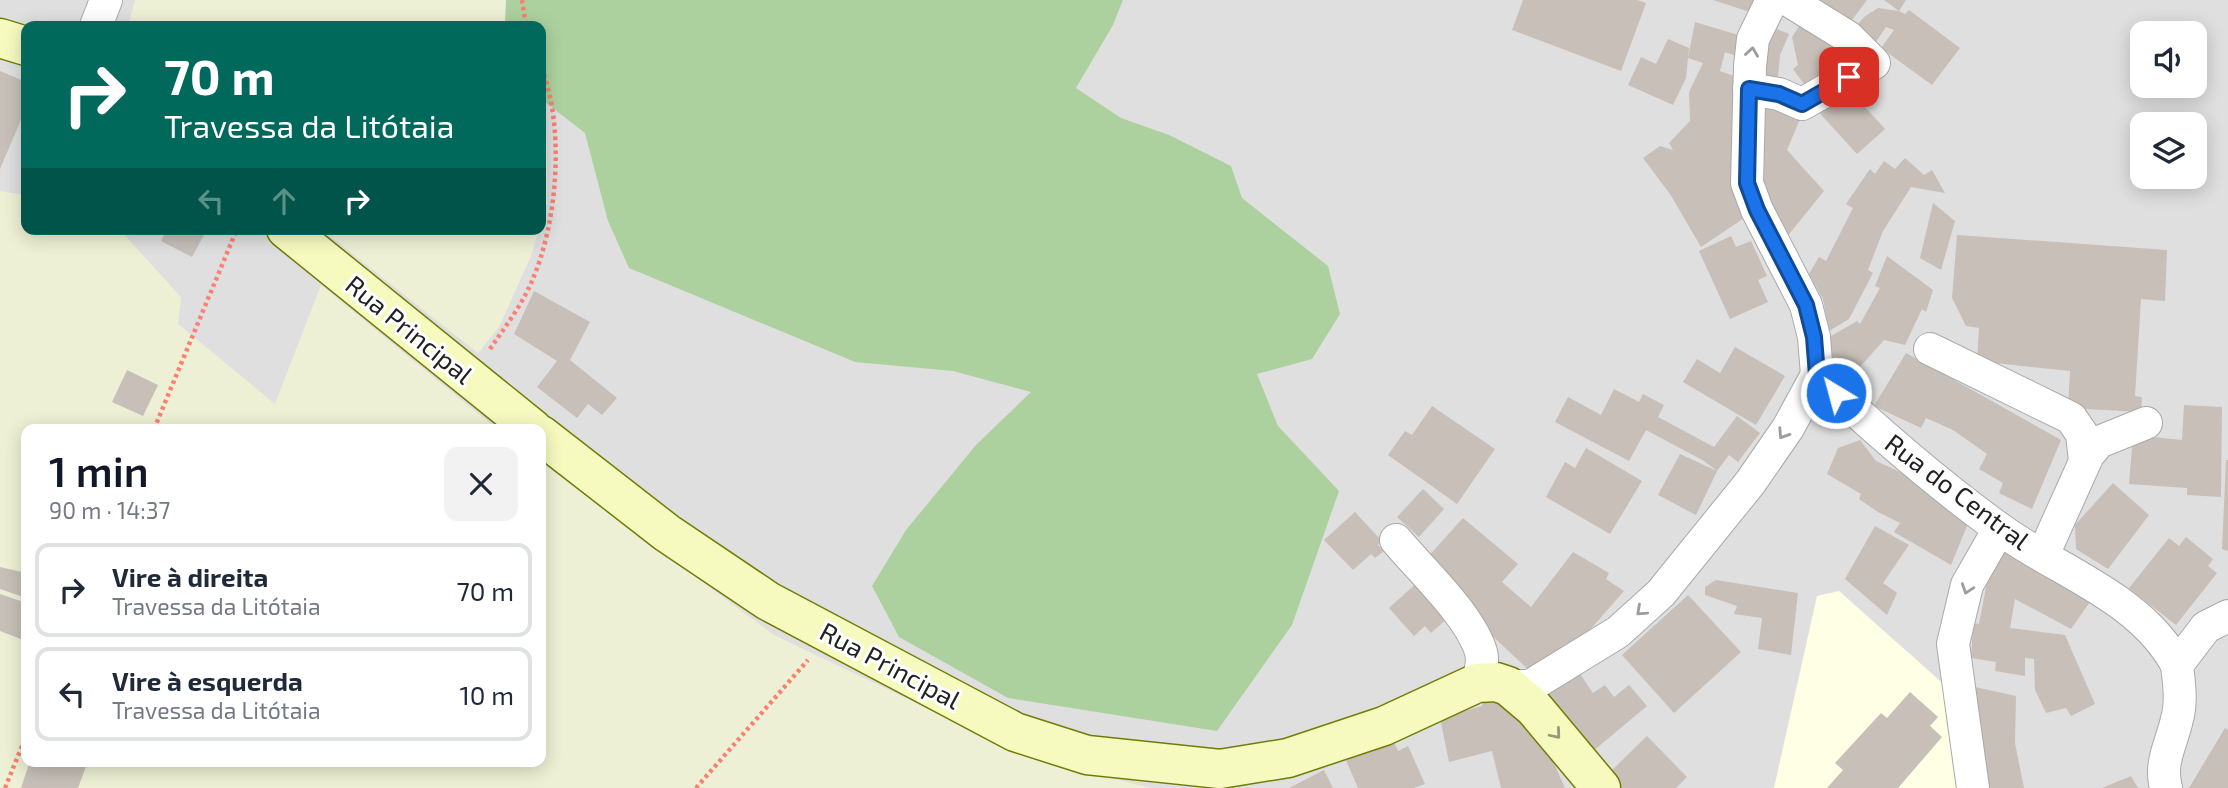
<!DOCTYPE html>
<html lang="pt">
<head>
<meta charset="utf-8">
<style>
	body { margin:0; font-family:"Exo 2",sans-serif; background:#f2f2f3; color:#1f2937; height:100vh; display:flex; flex-direction:column; font-size:26px; white-space:nowrap }
	* { box-sizing:border-box; margin:0 }
	p { font-size:23px; color:#747a83 }
	.icon { flex:none; width:38px; height:38px; fill:none; stroke:currentColor; stroke-width:2; stroke-linecap:round; stroke-linejoin:round }
	.map { position:relative; flex:1; overflow:hidden }
	.details { position:absolute; left:21px; top:424px; width:525px; height:343px; display:flex; flex-direction:column; background:#fff; border-radius:14px; box-shadow:0 4px 18px #0003 }
	.details>* { flex:none }
	.hud { position:absolute; left:21px; top:21px; width:525px; height:214px; border-radius:14px; box-shadow:0 4px 18px #0003; background:#00695c; color:#fff; overflow:hidden }
	.controls { position:absolute; left:2130px; top:21px; display:grid; gap:14px }
	.controls a { display:grid; place-items:center; width:77px; height:77px; border-radius:14px; background:#fff; box-shadow:0 4px 18px #0003; font-size:35px }
	.pin { position:absolute; display:grid; place-items:center; width:60px; height:60px; color:#fff; margin:-30px; border-radius:14px; box-shadow:0 4px 10px #0006 }
	.me { position:absolute; width:77px; margin:-38px; rotate:323deg; stroke-linejoin:round; filter:drop-shadow(0 0 5px #0008) }
	.turn { display:flex; align-items:center; gap:24px; height:147px; padding:0 28px; font-size:32px }
	.turn .icon { width:91px; height:91px; stroke-width:2.5 }
	.turn b { display:block; font-size:49px; line-height:60px }
	.lanes { display:flex; align-items:center; height:66px; padding:0 28px; background:#0003; justify-content:center; gap:35px; direction:ltr }
	.lanes .off { opacity:.35 }
	.round { display:grid; place-items:center; flex:none; width:74px; height:74px; border-radius:14px; background:#f2f2f3 }
	.summary { display:flex; align-items:center; justify-content:space-between; height:119px; padding:0 28px }
	h1 { font-size:42px; font-weight:600; line-height:52px; color:#111827 }
	ul { padding:0; list-style:none }
	li { display:flex; align-items:center; gap:21px; height:94px; margin:0 14px 10px; padding:0 14px; border:4px solid #e0e1e3; border-radius:14px }
	li div { flex:1 }
	li b { display:block; font-size:26px }
	li em { font-style:normal }
	.map>svg:first-child { display:block }
	.residential { fill:#e0dfdf; fill-rule:evenodd }
	.education { fill:#ffffe5 }
	.farmland { fill:#eef0d5 }
	.forest { fill:#add19e }
	.building { fill:#c7bfb8 }
	.lines { fill:none; stroke-linecap:round; stroke-linejoin:round }
	.street-casing { stroke:#a9a9a9; stroke-width:34 }
	.secondary-casing { stroke:#707d05; stroke-width:41 }
	.path { stroke:#fa8072; stroke-width:4.5; stroke-dasharray:3.5 3.5; stroke-linecap:butt }
	.street { stroke:#fff; stroke-width:32 }
	.secondary { stroke:#f7fabf; stroke-width:38 }
	.oneway { stroke:#9c9c9c }
	.oneway2 { stroke:#979978 }
	.route-casing { stroke:#114b97; stroke-width:18 }
	.route { stroke:#1a73e8; stroke-width:12 }
	.labels { text-anchor:middle; stroke-width:6; stroke-linejoin:round; paint-order:stroke }
	.street-label { font-size:26px; fill:#222; stroke:#fff }
</style>
</head>
<body>
<div class="map">
<svg width="2228" height="788" viewBox="0 0 2228 788">
	<rect width="100%" height="100%" fill="#f2efe9"/>
	<path class="residential" d="M0,0h2228v788h-2228zM26,26h515v203h-515zM2142,33h52v53h-52zM2142,124h52v53h-52zM26,429h515v332h-515z"/>
	<path class="education" d="M1839,591l109,97 19,100h-193l43,-192z"/>
	<g class="farmland">
		<path d="M135,0h371l-1,26h-377z"/>
		<path d="M541,94l4,8 2,63v39l-6,19z"/>
		<path d="M0,191l26,4v34h93l62,68 -3,27 97,80 46,-119 176,144h-471v332h515v-299l233,173 257,123 120,30h-1151z"/>
		<path d="M321,229h218l-8,27 -32,71 -21,26z"/>
	</g>
	<path class="forest" d="M506,0h617l-10,25 -37,63 45,30 48,17 62,31 11,32 86,68 12,48 -28,45 -55,15 21,52 61,65 -47,134 -75,106 -209,-33 -109,-61 -27,-51 34,-56 70,-85 55,-53 -78,-21 -98,-9 -226,-94 -21,-47 -23,-88 -40,-31 -4,-8v-68h-36z"/>
	<g class="building">
		<path d="M1523,0h114l9,3 -25,68 -109,-41z"/>
		<path d="M1713,0h46l-3,14z"/>
		<path d="M1807,0h60l-18,24z"/>
		<path d="M1884,0h22l-7,11 6,3 4,-4 51,38 -28,37 -51,-37 13,-18 -8,-3 -15,22 -17,-20 10,-12 14,-9 21,3z"/>
		<path d="M1806,16l52,47 -49,28 -16,-22 5,-4 -6,-28z"/>
		<path d="M1695,22l50,15 -6,20 -14,-5 -5,19 17,6 16,135 -52,35 -31,-53 -27,-36 17,-12 13,4 -4,-7 21,-22 -1,-29 14,-29 -15,-5 -2,20 -13,27 -45,-20 13,-28 15,7 12,-25 21,9 -1,10z"/>
		<path d="M1767,25l22,9 -9,21 -3,33 -23,-2z"/>
		<path d="M0,71l26,11v26l-26,61z"/>
		<path d="M1843,83l42,46 -28,25 -42,-46z"/>
		<path d="M1761,97l40,20 -14,33 37,41 -38,47 -35,-57z"/>
		<path d="M1905,158l19,17 8,-5 13,23 -34,-6 -28,44 -15,39 5,3 -24,46 -20,12 -6,-32 -14,-25 10,-17 7,4 27,-53 -7,-4 24,-35 5,5 9,-13 11,8z"/>
		<path d="M1933,203l22,18 -14,49 -21,-12z"/>
		<path d="M167,229h26l11,6 -12,22 -31,-16z"/>
		<path d="M1957,235l210,15 -2,51 -24,-2 -6,97 7,1 -1,15 -73,-4 2,-37 -93,-10 2,-33 -13,-2 -14,-28z"/>
		<path d="M1731,236l5,11 15,-6 16,35 -9,4 10,22 -38,17 -31,-68z"/>
		<path d="M1887,256l46,34 -7,22 -4,-3 -17,36 -21,-5 -34,38 -14,-13 -10,-26 31,-18 3,3 20,-36 -5,-2z"/>
		<path d="M534,291l56,31 -20,38 47,38 -15,17 -14,-11 -11,14 -40,-31 20,-26 -43,-27z"/>
		<path d="M1735,347l50,29 -29,49 -73,-43 14,-23 23,14z"/>
		<path d="M1906,353l155,87 -29,69 -33,-16 4,-10 -24,-14 8,-15 -34,-24 -27,-12 -5,10 -47,-22z"/>
		<path d="M127,370l31,15 -15,31 -31,-14z"/>
		<path d="M1614,389l25,13 4,-8 21,11 -6,12 56,30 23,-31 23,17 -22,29 -9,-7 -12,16 -21,44 -38,-20 22,-41 37,17 -13,-10 -58,-31 -17,31 -74,-39 13,-25 33,18z"/>
		<path d="M2184,405l38,2 -1,90 -34,-2v-7l-58,-4 4,-49 49,5z"/>
		<path d="M1432,406l63,43 -38,55 -69,-49 17,-24 7,4z"/>
		<path d="M1860,440l16,21 22,10 71,50 -18,44 -57,-33 6,-9 -22,-11 -19,-13 2,-5 -34,-20 11,-26z"/>
		<path d="M1586,448l56,33 -32,53 -64,-37 19,-35 10,6z"/>
		<path d="M2226,460h2v91l-6,-2z"/>
		<path d="M2113,483l36,32 -41,54 -32,-20 -1,-24z"/>
		<path d="M1423,489l21,20 -25,28 -22,-20z"/>
		<path d="M1355,512l26,28 -3,5 6,6 -9,7 -4,-4 -18,16 -29,-30z"/>
		<path d="M1463,518l55,46 -16,18 29,25 42,-55 36,21 -3,6 18,12 -49,56 -41,28 -50,-47 -59,-68z"/>
		<path d="M1875,526l34,19 -26,38 14,10 -10,22 -42,-36z"/>
		<path d="M2186,537l27,22 -5,7 9,7 -41,52 -47,-37 40,-50 10,8z"/>
		<path d="M2006,547l86,52 -21,30 -56,-30 -5,29 55,7 30,69 -24,12 -5,-8 -20,5 -11,-23 -1,-31 -9,-1v18l-30,-5 1,-9 -25,-4 2,-35 6,1 8,-42z"/>
		<path d="M0,567l26,6v25l-26,-9z"/>
		<path d="M1420,580l31,35 -20,18 -6,-7 -11,10 -25,-28z"/>
		<path d="M1716,580l82,13 -7,62 -33,-6 4,-31 -28,-4 3,-8 -32,-11v-8z"/>
		<path d="M0,594l26,9v38l-26,-10z"/>
		<path d="M1688,595l53,57 -67,61 -52,-58z"/>
		<path d="M1574,665l19,28 12,-8 9,12 15,-12 18,21 -61,51 -41,-54 2,-11z"/>
		<path d="M1975,687l41,9 -1,47 9,45h-36l-8,-43z"/>
		<path d="M1910,692l28,25 -8,9 12,11 -44,51h-71l16,-18 -8,-7 46,-50 6,5z"/>
		<path d="M1485,693l23,5 44,61 13,29h-64l-9,-37 -43,11 -9,-44 42,-12z"/>
		<path d="M2225,728l3,2v58h-39z"/>
		<path d="M1647,736l40,41 -11,11h-56l-13,-13z"/>
		<path d="M1392,738l6,13 10,-5 17,38 -11,4h-56l-13,-30z"/>
		<path d="M30,761h58l-10,27h-57z"/>
		<path d="M1324,770l9,18h-44z"/>
		<path d="M2131,776l7,12h-36z"/>
	</g>
	<g class="lines">
		<g class="street-casing">
			<g id="street">
				<path d="M1772,0l-19,39 -3,27 -3,117 10,27 49,95 8,32 3,38c57,54 116,105 180,152 59,44 143,69 180,138"/>
				<path d="M96,26l10,-26"/>
				<path d="M1749,89l30,5 23,10 72,-41 -26,-26 -60,-37"/>
				<path d="M1930,349l141,69 11,16 3,27"/>
				<path d="M1396,540c25,30 74,75 85,112 3,11 -1,21 -4,31"/>
				<path d="M2043,555l45,-100 11,-13 47,-19"/>
				<path d="M1508,686h22l88,-54 43,-39 89,-110 38,-55 29,-53"/>
				<path d="M1973,788l-20,-144 14,-59 32,-56"/>
				<path d="M2166,788c-7,-26 6,-45 11,-69 5,-17 2,-36 0,-54l29,-38 22,-11"/>
			</g>
		</g>
		<g class="secondary-casing">
			<g id="secondary">
				<path d="M0,38l26,8"/>
				<path d="M286,229l247,200"/>
				<path d="M541,435l126,98 101,68 247,131 72,23 133,14 68,-11 96,-32 93,-43 19,-1 12,4 26,22 67,80"/>
			</g>
		</g>
		<g class="path">
			<path d="M522,0l4,26"/>
			<path d="M490,349c15,-22 32,-44 42,-68 26,-60 33,-154 9,-215"/>
			<path d="M154,429l83,-200"/>
			<path d="M5,788l21,-52"/>
			<path d="M696,788l112,-128"/>
		</g>
		<use href="#street" class="street"/>
		<use href="#secondary" class="secondary"/>
	</g>
	<defs><path id="oneway-chevron" d="M-2-3.5L2.5 0L-2 3.5" fill="none" stroke-width="1.6" stroke-linecap="round" stroke-linejoin="round" transform="scale(1.75)"/></defs>
	<g class="oneway">
		<use href="#oneway-chevron" transform="translate(1752 52) rotate(-82)"/>
		<use href="#oneway-chevron" transform="translate(1783 434) rotate(123)"/>
		<use href="#oneway-chevron" transform="translate(1967 589) rotate(109)"/>
		<use href="#oneway-chevron" transform="translate(1641 611) rotate(138)"/>
	</g>
	<use class="oneway2" href="#oneway-chevron" transform="translate(1556 734) rotate(50)"/>
	<g class="lines">
		<g class="route-casing">
			<path id="route" d="M1836,393l-19,-18 -3,-38 -8,-32 -49,-95 -10,-27 2,-94 30,5 23,10 47,-27"/>
		</g>
		<use href="#route" class="route"/>
	</g>
	<g class="labels">
		<g class="street-label">
			<text transform="translate(409 330) rotate(39)" y="9">Rua Principal</text>
			<text transform="translate(1957 492) rotate(37)" y="9">Rua do Central</text>
			<text transform="translate(890 666) rotate(28)" y="9">Rua Principal</text>
		</g>
	</g>
</svg>
<div class="controls">
<a><svg class="icon" aria-label="sound" viewBox="0 0 24 24"><path d="M4 9h4l5-4v14l-5-4H4zM17 9q2 3 0 6"/></svg></a>
<a><svg class="icon" aria-label="layers" viewBox="0 0 24 24"><path d="M12 4l9 5-9 5-9-5zM3 14l9 5 9-5"/></svg></a>
</div>
<div class="pin" style="left:1849px;top:77px;background:#d93025"><svg class="icon" aria-label="arrive" viewBox="0 0 24 24"><path d="M6 21V4h12l-3 4 3 4H6"/></svg></div>
<svg class="me" style="left:1836px;top:393px" viewBox="-20 -20 40 40"><circle r="17" fill="#1a73e8" stroke="#fff" stroke-width="3"/><path d="M0-11L8 9 0 5-8 9z" fill="#fff"/></svg>
<div class="hud">
<div class="turn"><svg class="icon" aria-label="right" viewBox="0 0 24 24"><path d="M7 20v-9h11M14 6l5 5-5 5"/></svg><div><b>70 m</b>Travessa da Litótaia</div></div>
<div class="lanes"><svg class="icon off" aria-label="left" viewBox="0 0 24 24"><path d="M17 20v-9H6M10 6l-5 5 5 5"/></svg><svg class="icon off" aria-label="ahead" viewBox="0 0 24 24"><path d="M12 20V5M6 11l6-6 6 6"/></svg><svg class="icon" aria-label="right" viewBox="0 0 24 24"><path d="M7 20v-9h11M14 6l5 5-5 5"/></svg></div>
</div>
<section class="details">
<div class="summary"><div><h1>1 min</h1><p>90 m · 14:37</p></div><a class="round"><svg class="icon" aria-label="close" viewBox="0 0 24 24"><path d="M6 6l12 12M18 6L6 18"/></svg></a></div>
<ul>
<li><svg class="icon" aria-label="right" viewBox="0 0 24 24"><path d="M7 20v-9h11M14 6l5 5-5 5"/></svg><div><b>Vire à direita</b><p>Travessa da Litótaia</p></div><em>70 m</em></li>
<li><svg class="icon" aria-label="left" viewBox="0 0 24 24"><path d="M17 20v-9H6M10 6l-5 5 5 5"/></svg><div><b>Vire à esquerda</b><p>Travessa da Litótaia</p></div><em>10 m</em></li>
</ul>
</section>
</div>
</body>
</html>
